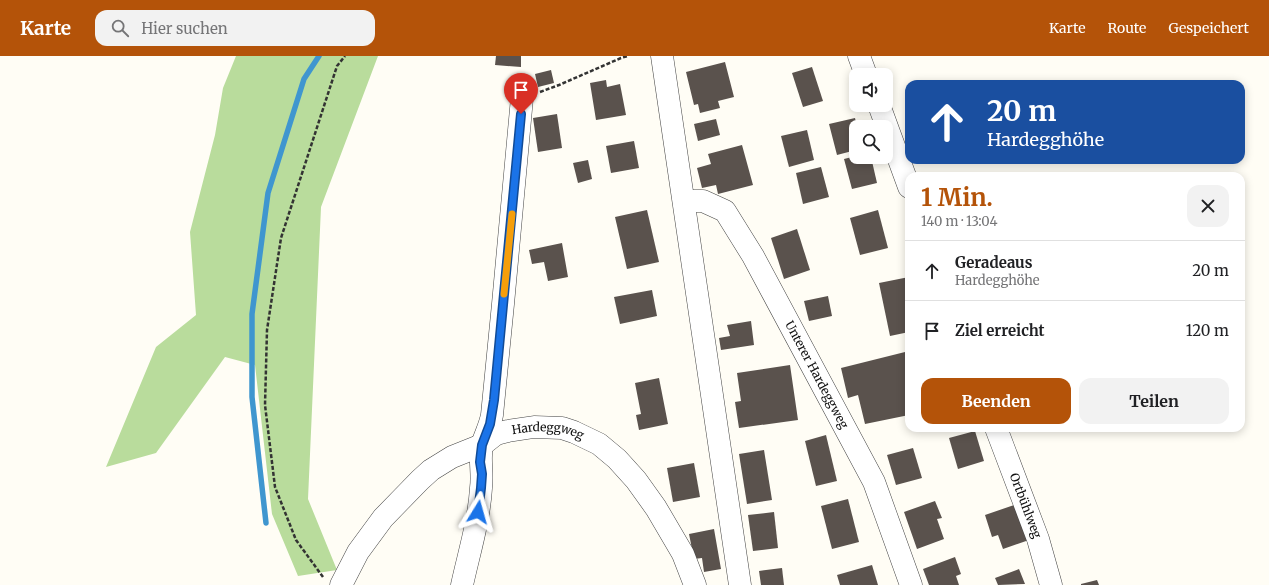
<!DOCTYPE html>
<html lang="de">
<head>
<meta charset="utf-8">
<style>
	body { margin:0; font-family:Merriweather,serif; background:#f2f2f2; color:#202124; height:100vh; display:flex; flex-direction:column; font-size:15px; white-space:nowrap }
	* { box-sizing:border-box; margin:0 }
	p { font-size:13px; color:#757577 }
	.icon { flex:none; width:22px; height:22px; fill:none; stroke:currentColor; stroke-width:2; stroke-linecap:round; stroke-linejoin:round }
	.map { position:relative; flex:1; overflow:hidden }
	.panel { position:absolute; left:905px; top:116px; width:340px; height:260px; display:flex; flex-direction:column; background:#fff; border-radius:12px; box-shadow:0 2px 10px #0003 }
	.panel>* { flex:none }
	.top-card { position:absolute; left:905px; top:24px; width:340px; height:84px; border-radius:12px; box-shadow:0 2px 10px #0003; background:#1a4fa0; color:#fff; overflow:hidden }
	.tools { position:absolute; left:849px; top:12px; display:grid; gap:8px }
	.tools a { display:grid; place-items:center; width:44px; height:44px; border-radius:8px; background:#fff; box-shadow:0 2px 10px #0003; font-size:20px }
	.pin { position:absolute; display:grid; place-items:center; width:34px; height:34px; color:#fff; margin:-41px -17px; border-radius:50% 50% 50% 0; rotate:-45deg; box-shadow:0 0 4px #0007 }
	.pin .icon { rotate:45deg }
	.me { position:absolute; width:44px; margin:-22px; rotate:8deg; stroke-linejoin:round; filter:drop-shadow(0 0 3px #0008) }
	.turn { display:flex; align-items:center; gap:14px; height:84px; padding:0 16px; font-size:18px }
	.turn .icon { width:52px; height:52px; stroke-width:2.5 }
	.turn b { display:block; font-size:28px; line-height:34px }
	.round { display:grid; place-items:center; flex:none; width:42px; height:42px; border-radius:12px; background:#f2f2f2 }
	.headline { display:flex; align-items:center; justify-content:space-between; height:68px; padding:0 16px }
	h1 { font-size:24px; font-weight:700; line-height:30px; color:#b45309 }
	.primary-button { display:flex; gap:8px; margin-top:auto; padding:8px 16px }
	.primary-button a { flex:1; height:46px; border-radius:12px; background:#b45309; color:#fff; font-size:16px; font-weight:700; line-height:46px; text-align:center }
	.primary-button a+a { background:#f2f2f2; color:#202124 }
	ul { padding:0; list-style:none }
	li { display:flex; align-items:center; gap:12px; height:60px; padding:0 16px; border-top:1px solid #e0e0e0 }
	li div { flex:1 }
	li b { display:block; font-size:15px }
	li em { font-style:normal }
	header { display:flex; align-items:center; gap:24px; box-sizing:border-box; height:56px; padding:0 20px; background:#b45309; color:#fff }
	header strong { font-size:19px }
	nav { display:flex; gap:22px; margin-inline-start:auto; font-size:14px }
	.search { width:280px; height:36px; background:#f2f2f2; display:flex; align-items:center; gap:10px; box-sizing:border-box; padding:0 14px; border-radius:12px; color:#757577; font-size:15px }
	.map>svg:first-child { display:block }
	.forest { fill:#b9dc9c }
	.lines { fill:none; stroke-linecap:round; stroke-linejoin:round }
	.stream { stroke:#3f96cf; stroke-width:5.5 }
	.building { fill:#5a524d }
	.minor-casing { stroke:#444; stroke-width:23 }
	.path { stroke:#333; stroke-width:2.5; stroke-dasharray:4 2; stroke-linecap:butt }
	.minor { stroke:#fff; stroke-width:22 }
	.route-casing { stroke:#114b97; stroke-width:10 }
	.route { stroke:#1a73e8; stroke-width:7 }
	.slow { stroke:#f59e0b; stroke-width:7 }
	.labels { text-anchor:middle; stroke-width:4; stroke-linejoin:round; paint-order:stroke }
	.street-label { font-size:12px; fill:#111; stroke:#fff }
</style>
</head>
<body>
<header>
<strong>Karte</strong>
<div class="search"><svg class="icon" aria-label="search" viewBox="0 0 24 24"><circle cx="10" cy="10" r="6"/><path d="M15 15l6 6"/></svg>Hier suchen</div>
<nav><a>Karte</a><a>Route</a><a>Gespeichert</a></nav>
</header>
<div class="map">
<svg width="1269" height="529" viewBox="0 0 1269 529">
	<rect width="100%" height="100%" fill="#fffdf5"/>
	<path class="forest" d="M236,0h142l-57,151 -13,292 29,71 -39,6 -26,-62 -17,-149 -30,-8 -69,96 -50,14 50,-120 40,-32 -6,-83 25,-97 8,-47z"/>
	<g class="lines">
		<path class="stream" d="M266,467l-14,-126v-83l16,-121 36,-114 15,-23"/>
	</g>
	<g class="building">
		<path d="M496,0h25v11l-26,-2z"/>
		<path d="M725,6l9,35 -16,4 2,7 -20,5 -2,-9 -4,1 -8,-33z"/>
		<path d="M812,11l11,34 -20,6 -11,-34z"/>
		<path d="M551,14l3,13 -16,4 -3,-13z"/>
		<path d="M606,24l1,7 13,-3 6,31 -30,5 -6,-37z"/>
		<path d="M557,58l5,34 -24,4 -5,-34z"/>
		<path d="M855,62l2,9h-1v23l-19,5 -8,-31z"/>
		<path d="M716,63l4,16 -22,6 -4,-17z"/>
		<path d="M807,74l7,30 -25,7 -8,-31z"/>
		<path d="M634,85l5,27 -28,5 -5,-27z"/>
		<path d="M742,89l11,40 -35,9 -2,-9 -14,3 -5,-20 14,-4 -3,-10z"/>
		<path d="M856,100l15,1 6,26 -25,6 -8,-30z"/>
		<path d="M588,104l4,19 -14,4 -5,-20z"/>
		<path d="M821,111l8,30 -26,7 -7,-31z"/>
		<path d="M647,154l12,52 -32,7 -12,-52z"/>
		<path d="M878,154l10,38 -28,7 -10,-37z"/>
		<path d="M797,173l13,41 -26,9 -13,-41z"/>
		<path d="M562,187l6,34 -20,4 -4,-19 -12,2 -3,-14z"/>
		<path d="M909,221v55l-19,4 -11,-53z"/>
		<path d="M652,234l5,26 -37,8 -6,-27z"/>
		<path d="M828,240l4,20 -23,5 -5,-20z"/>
		<path d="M751,265l3,24 -33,5 -2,-12 11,-2 -3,-11z"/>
		<path d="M909,295v64l-44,9 -7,-29 -10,3 -7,-30z"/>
		<path d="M790,309l8,55 -59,8 -4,-26 6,-1 -4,-28z"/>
		<path d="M659,322l9,46 -29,6 -3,-15 5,-1 -6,-31z"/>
		<path d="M975,375l9,30 -26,8 -9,-31z"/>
		<path d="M826,379l11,46 -21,5 -11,-45z"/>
		<path d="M913,392l9,30 -26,7 -9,-30z"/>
		<path d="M764,394l8,50 -25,4 -8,-50z"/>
		<path d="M694,407l6,34 -27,5 -6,-34z"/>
		<path d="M848,443l11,43 -27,7 -11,-43z"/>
		<path d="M935,445l7,17 -5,1 7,20 -27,10 -13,-37z"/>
		<path d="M1017,448l12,36 -26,9 -5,-14 -6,2 -7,-22z"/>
		<path d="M774,456l4,36 -25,3 -5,-36z"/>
		<path d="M714,473l7,40 -17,3 -2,-14 -8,1 -5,-25z"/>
		<path d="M955,501l6,17 -5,2 3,9h-30l-6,-16z"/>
		<path d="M872,509l6,20h-38l-3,-10z"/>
		<path d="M782,512l2,17h-23l-2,-14z"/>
		<path d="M1019,513l6,15 -27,1 -3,-7z"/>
		<path d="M1097,524l2,5h-18v-1z"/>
	</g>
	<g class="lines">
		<g class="minor-casing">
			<g id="minor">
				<path d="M662,0l78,529"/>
				<path d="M859,0l7,19"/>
				<path d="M879,49l30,82"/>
				<path id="s1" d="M684,145h19l22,10 28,45 121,226 37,103"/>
				<path id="s2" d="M996,372l42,111 13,46"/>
				<path id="s3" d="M341,529l17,-33 25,-34 37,-38 11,-10 21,-13 30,-12 14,-11 12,-3 26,-4 28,1 12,4 25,12 18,15 19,21 20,28 27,46 12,31"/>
				<path d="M462,529c7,-32 17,-64 19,-97 2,-15 -2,-29 1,-43 3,-10 8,-19 10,-30l11,-111 19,-206"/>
			</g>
		</g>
		<g class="path">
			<path d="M540,36l19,-7 62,-27 7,-2"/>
			<path d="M323,521l-27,-37 -21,-53 -10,-82 2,-75 14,-92 56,-172 8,-10"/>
		</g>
		<use href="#minor" class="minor"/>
	</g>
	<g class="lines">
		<g class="route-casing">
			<path id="route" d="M478,456l3,-24 1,-14 -2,-12 2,-17 8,-21 4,-24 27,-286"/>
		</g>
		<use href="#route" class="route"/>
		<path class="slow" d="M504,238l8,-80"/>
	</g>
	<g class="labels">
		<g class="street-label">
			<text dy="4" stroke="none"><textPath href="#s1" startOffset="231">Unterer Hardeggweg</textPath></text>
			<text dy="4" stroke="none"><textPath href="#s3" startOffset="275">Hardeggweg</textPath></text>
			<text dy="4" stroke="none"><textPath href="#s2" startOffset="83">Ortbühlweg</textPath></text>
		</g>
	</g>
</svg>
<div class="tools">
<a><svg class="icon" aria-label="sound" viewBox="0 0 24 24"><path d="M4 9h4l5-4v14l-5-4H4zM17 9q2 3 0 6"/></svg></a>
<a><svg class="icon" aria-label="search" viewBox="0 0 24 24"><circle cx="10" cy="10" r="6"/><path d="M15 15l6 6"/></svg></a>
</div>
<div class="pin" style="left:521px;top:58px;background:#d93025"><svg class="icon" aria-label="arrive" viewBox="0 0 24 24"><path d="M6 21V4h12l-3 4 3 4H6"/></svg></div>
<svg class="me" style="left:478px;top:456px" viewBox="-20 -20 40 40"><path d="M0-17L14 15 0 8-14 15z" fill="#1a73e8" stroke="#fff" stroke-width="4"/></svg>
<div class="top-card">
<div class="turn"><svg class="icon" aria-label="ahead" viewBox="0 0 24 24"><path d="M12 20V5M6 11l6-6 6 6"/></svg><div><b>20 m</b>Hardegghöhe</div></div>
</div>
<section class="panel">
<div class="headline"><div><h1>1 Min.</h1><p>140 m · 13:04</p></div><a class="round"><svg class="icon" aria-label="close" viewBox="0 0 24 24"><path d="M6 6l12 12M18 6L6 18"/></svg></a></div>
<ul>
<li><svg class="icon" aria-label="ahead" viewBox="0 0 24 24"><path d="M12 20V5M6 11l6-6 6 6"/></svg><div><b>Geradeaus</b><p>Hardegghöhe</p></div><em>20 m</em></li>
<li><svg class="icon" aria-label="arrive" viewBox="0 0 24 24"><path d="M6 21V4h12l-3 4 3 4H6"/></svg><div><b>Ziel erreicht</b></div><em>120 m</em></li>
</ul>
<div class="primary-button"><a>Beenden</a><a>Teilen</a></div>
</section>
</div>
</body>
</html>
